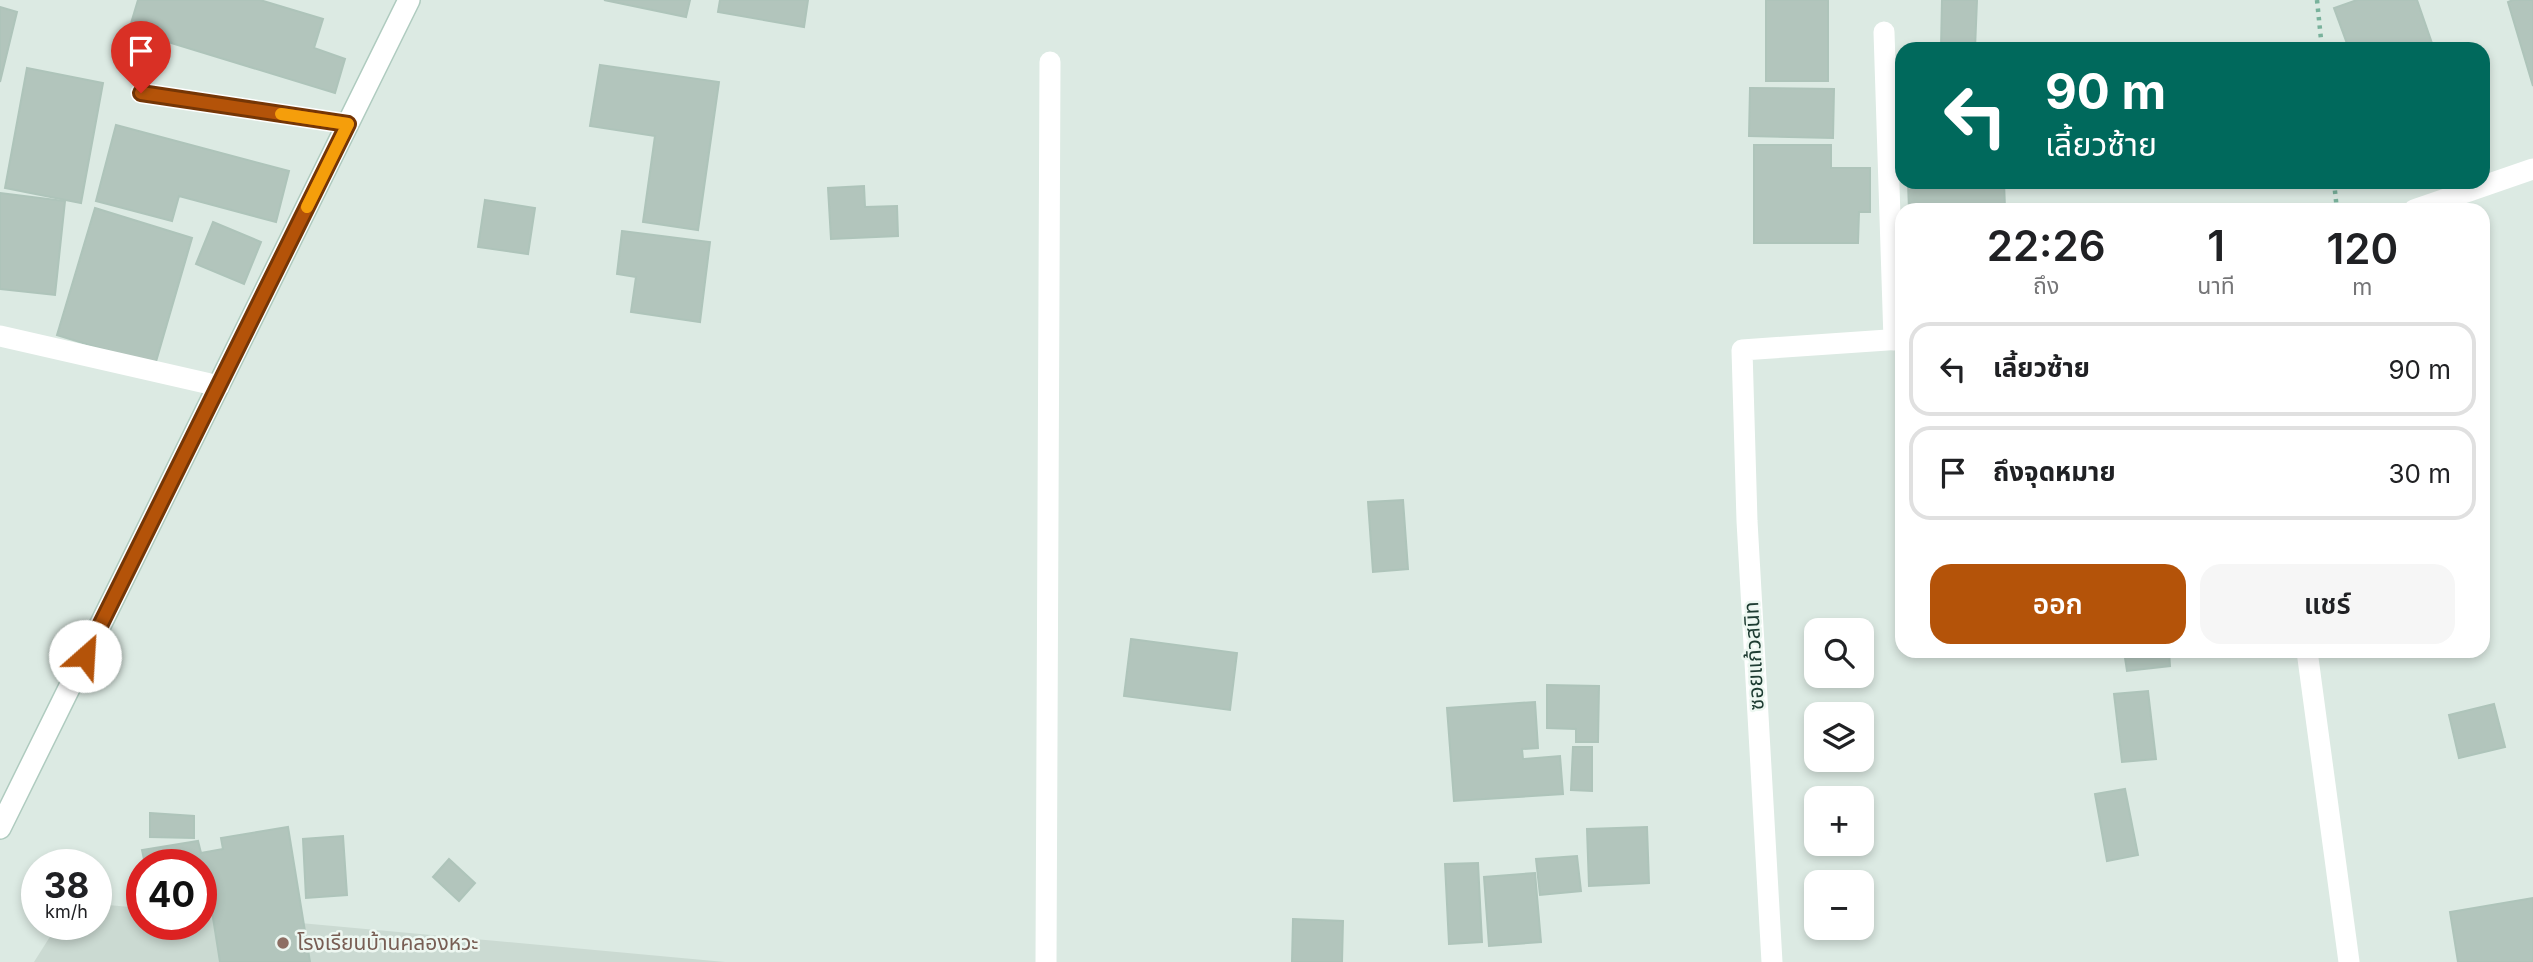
<!DOCTYPE html>
<html lang="th">
<head>
<meta charset="utf-8">
<style>
	body { margin:0; font-family:Inter,"Noto Sans Thai",sans-serif; background:#f6f6f6; color:#202124; height:100vh; display:flex; flex-direction:column; font-size:26px; white-space:nowrap }
	* { box-sizing:border-box; margin:0 }
	p { font-size:23px; color:#757577 }
	.icon { flex:none; width:38px; height:38px; fill:none; stroke:currentColor; stroke-width:2; stroke-linecap:round; stroke-linejoin:round }
	.map { position:relative; flex:1; overflow:hidden }
	.panel { position:absolute; left:1895px; top:203px; width:595px; height:455px; display:flex; flex-direction:column; background:#fff; border-radius:21px; box-shadow:0 4px 10px #0003 }
	.panel>* { flex:none }
	.top-card { position:absolute; left:1895px; top:42px; width:595px; height:147px; border-radius:21px; box-shadow:0 4px 10px #0003; background:#00695c; color:#fff; overflow:hidden }
	.tools { position:absolute; left:1804px; top:618px; display:grid; gap:14px }
	.tools a { display:grid; place-items:center; width:70px; height:70px; border-radius:14px; background:#fff; box-shadow:0 4px 10px #0003; font-size:35px }
	.speed { position:absolute; left:21px; top:849px; display:flex; gap:14px; font-size:35px; font-weight:700; text-align:center }
	.speed>* { display:grid; place-content:center; width:91px; height:91px; border-radius:50%; background:#fff; box-shadow:0 4px 10px #0003; line-height:1 }
	.speed small { font-size:18px; font-weight:400 }
	.speed .limit { border:10px solid #d22; background:#fff; color:#111 }
	.pin { position:absolute; display:grid; place-items:center; width:60px; height:60px; color:#fff; margin:-72px -30px; border-radius:50% 50% 50% 0; rotate:-45deg; box-shadow:0 0 7px #0007 }
	.pin .icon { rotate:45deg }
	.me { position:absolute; width:77px; margin:-38px; rotate:26deg; stroke-linejoin:round; filter:drop-shadow(0 0 5px #0008) }
	.turn { display:flex; align-items:center; gap:24px; height:147px; padding:0 35px; font-size:32px }
	.turn .icon { width:91px; height:91px; stroke-width:2.5 }
	.turn b { display:block; font-size:49px; line-height:60px }
	.eta { display:flex; justify-content:space-evenly; align-items:center; height:119px; text-align:center }
	.eta b { font-size:42px; font-weight:600; line-height:49px }
	.primary-button { display:flex; gap:14px; margin-top:auto; padding:14px 35px }
	.primary-button a { flex:1; height:80px; border-radius:21px; background:#b45309; color:#fff; font-size:28px; font-weight:600; line-height:80px; text-align:center }
	.primary-button a+a { background:#f6f6f6; color:#202124 }
	ul { padding:0; list-style:none }
	li { display:flex; align-items:center; gap:21px; height:94px; margin:0 14px 10px; padding:0 21px; border:4px solid #e0e0e0; border-radius:21px }
	li div { flex:1 }
	li b { display:block; font-size:26px }
	li em { font-style:normal }
	.map>svg:first-child { display:block }
	.built { fill:#cbdad2 }
	.building { fill:#b2c5bc; stroke:#aec4ba; stroke-width:2 }
	.lines { fill:none; stroke-linecap:round; stroke-linejoin:round }
	.secondary-casing { stroke:#afcbbf; stroke-width:24 }
	.path { stroke:#79b29c; stroke-width:4.5; stroke-dasharray:3.5 5; stroke-linecap:butt }
	.street { stroke:#fff; stroke-width:21 }
	.secondary { stroke:#fff; stroke-width:21 }
	.route-casing { stroke:#753606; stroke-width:18 }
	.route { stroke:#b45309; stroke-width:12 }
	.slow { stroke:#f59e0b; stroke-width:12 }
	.education-dot { fill:#8d6e63; stroke:#edf7f1; stroke-width:2.5 }
	.labels { text-anchor:middle; stroke-width:5; stroke-linejoin:round; paint-order:stroke }
	.street-label { font-size:21px; fill:#1d3b31; stroke:#edf7f1 }
	.education-label { font-size:21px; fill:#785e54; stroke:#edf7f1; text-anchor:start }
</style>
</head>
<body>
<div class="map">
<svg width="2533" height="962" viewBox="0 0 2533 962">
	<rect width="100%" height="100%" fill="#dceae3"/>
	<path class="built" d="M96,904l46,4v16h59v-10l524,48h-691l24,-38h38z"/>
	<g class="building">
		<path d="M138,0h122l63,19 -9,29 31,11 -10,34 -206,-63z"/>
		<path d="M604,0h86l-4,17z"/>
		<path d="M720,0h88l-4,27 -86,-15z"/>
		<rect x="1766" y="0" width="62" height="81"/>
		<path d="M1942,0h35l-2,49 -34,-1z"/>
		<path d="M2357,0h60l17,49h-85l-15,-41z"/>
		<path d="M2513,0h20v86l-25,-84z"/>
		<path d="M0,7l17,5 -17,70z"/>
		<path d="M600,65l119,17 -21,148 -55,-8 12,-86 -65,-10z"/>
		<path d="M27,68l76,15 -22,120 -76,-15z"/>
		<path d="M1750,88l84,1 -1,49 -84,-2z"/>
		<path d="M116,125l173,46 -13,51 -97,-26 -7,25 -76,-20z"/>
		<path d="M1754,145h77v23h39v44h-11l-1,31h-104z"/>
		<path d="M1908,182h96l1,26 -96,2z"/>
		<path d="M864,186l1,21 32,-1 1,30 -67,3 -3,-51z"/>
		<path d="M0,193l65,8 -10,94 -55,-6z"/>
		<path d="M485,200l50,8 -7,46 -50,-7z"/>
		<path d="M95,208l97,30 -37,127 -98,-30z"/>
		<path d="M213,222l48,20 -17,42 -48,-20z"/>
		<path d="M622,231l88,11 -10,80 -69,-10 5,-35 -19,-3z"/>
		<path d="M1403,500l5,69 -35,3 -5,-70z"/>
		<path d="M1131,639l106,14 -7,57 -106,-14z"/>
		<path d="M2124,651h45l1,15 -43,5z"/>
		<path d="M1547,685l52,1 -1,56h-22v-13l-29,-1z"/>
		<path d="M2148,691l8,68 -34,3 -8,-68z"/>
		<path d="M1535,702l3,46 -16,1 1,10 37,-3 3,38 -109,7 -7,-93z"/>
		<path d="M2494,704l11,43 -46,11 -10,-43z"/>
		<path d="M1573,747h19v44l-21,-1z"/>
		<path d="M2125,789l13,66 -31,6 -12,-67z"/>
		<path d="M150,813l44,3v22l-44,-1z"/>
		<path d="M288,827l22,135h-90l-9,-57 -10,1v-42h-56l-3,-14 56,-9 3,12 22,-4 -2,-11z"/>
		<path d="M1647,827l2,56 -60,3 -2,-57z"/>
		<path d="M343,836l4,59 -41,3 -3,-59z"/>
		<path d="M1577,856l4,35 -41,4 -4,-36z"/>
		<path d="M449,859l26,24 -16,18 -26,-24z"/>
		<path d="M1478,863l4,79 -33,2 -4,-80z"/>
		<path d="M1535,873l6,69 -52,4 -5,-69z"/>
		<path d="M2533,898v64h-75l-8,-50z"/>
		<path d="M1293,919l50,2 -1,41h-50z"/>
	</g>
	<g class="lines">
		<g class="secondary-casing">
			<path id="secondary" d="M0,828l409,-828"/>
		</g>
		<g class="path">
			<path d="M2317,0l5,49"/>
			<path d="M2334,182l3,28"/>
		</g>
		<g class="street">
			<path d="M1884,32l10,308"/>
			<path d="M141,93l207,31"/>
			<path d="M2414,210l119,-41"/>
			<path d="M0,336l219,50"/>
			<path d="M2307,651l42,311"/>
			<path d="M1046,962l4,-900"/>
			<path d="M1772,962l-25,-441 -5,-171 160,-11"/>
		</g>
		<use href="#secondary" class="secondary"/>
	</g>
	<g class="lines">
		<g class="route-casing">
			<path id="route" d="M85,656l263,-532 -207,-31"/>
		</g>
		<use href="#route" class="route"/>
		<path class="slow" d="M281,114l67,10 -41,83"/>
	</g>
	<circle class="education-dot" cx="283" cy="943" r="7"/>
	<g class="labels">
		<g class="street-label">
			<text transform="translate(1754 656) rotate(-93)" y="7">ซอยแก้วสนิท</text>
		</g>
		<g class="education-label">
			<text x="297" y="950">โรงเรียนบ้านคลองหวะ</text>
		</g>
	</g>
</svg>
<div class="tools">
<a><svg class="icon" aria-label="search" viewBox="0 0 24 24"><circle cx="10" cy="10" r="6"/><path d="M15 15l6 6"/></svg></a>
<a><svg class="icon" aria-label="layers" viewBox="0 0 24 24"><path d="M12 4l9 5-9 5-9-5zM3 14l9 5 9-5"/></svg></a>
<a>+</a>
<a>−</a>
</div>
<div class="speed"><div>38<small>km/h</small></div><div class="limit">40</div></div>
<div class="pin" style="left:141px;top:93px;background:#d93025"><svg class="icon" aria-label="arrive" viewBox="0 0 24 24"><path d="M6 21V4h12l-3 4 3 4H6"/></svg></div>
<svg class="me" style="left:85px;top:656px" viewBox="-20 -20 40 40"><circle r="19" fill="#fff"/><path d="M0-13L10 11 0 6-10 11z" fill="#b45309"/></svg>
<div class="top-card">
<div class="turn"><svg class="icon" aria-label="left" viewBox="0 0 24 24"><path d="M17 20v-9H6M10 6l-5 5 5 5"/></svg><div><b>90 m</b>เลี้ยวซ้าย</div></div>
</div>
<section class="panel">
<div class="eta">
<div><b>22:26</b><p>ถึง</p></div>
<div><b>1</b><p>นาที</p></div>
<div><b>120</b><p>m</p></div>
</div>
<ul>
<li><svg class="icon" aria-label="left" viewBox="0 0 24 24"><path d="M17 20v-9H6M10 6l-5 5 5 5"/></svg><div><b>เลี้ยวซ้าย</b></div><em>90 m</em></li>
<li><svg class="icon" aria-label="arrive" viewBox="0 0 24 24"><path d="M6 21V4h12l-3 4 3 4H6"/></svg><div><b>ถึงจุดหมาย</b></div><em>30 m</em></li>
</ul>
<div class="primary-button"><a>ออก</a><a>แชร์</a></div>
</section>
</div>
</body>
</html>
